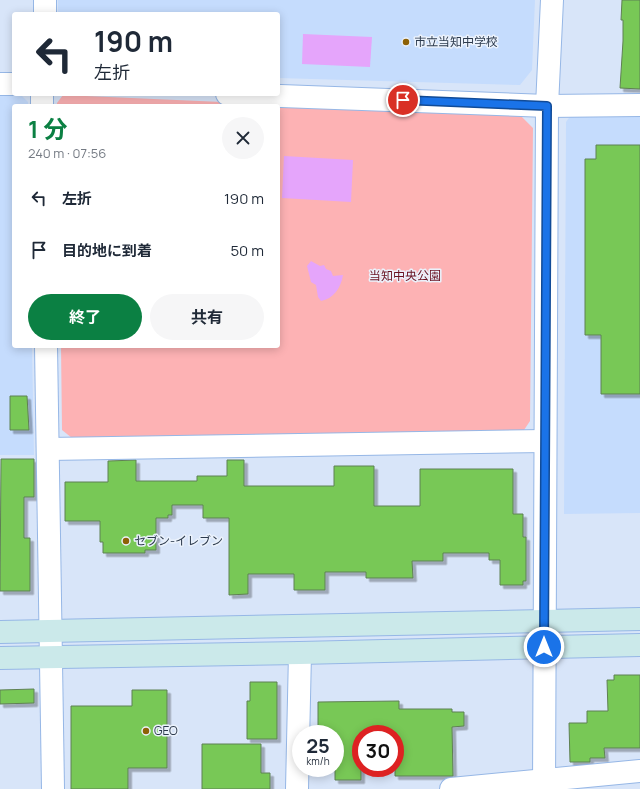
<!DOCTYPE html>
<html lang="ja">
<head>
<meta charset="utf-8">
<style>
	body { margin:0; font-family:Manrope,"Noto Sans JP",sans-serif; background:#f6f6f7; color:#1f2937; height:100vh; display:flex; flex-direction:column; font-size:15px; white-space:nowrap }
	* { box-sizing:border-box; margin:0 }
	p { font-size:13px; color:#747a83 }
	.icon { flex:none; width:22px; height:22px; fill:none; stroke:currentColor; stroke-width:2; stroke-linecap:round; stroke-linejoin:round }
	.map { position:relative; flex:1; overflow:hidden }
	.sheet { position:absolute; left:12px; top:104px; width:268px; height:244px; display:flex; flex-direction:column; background:#fff; border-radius:4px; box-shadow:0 2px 10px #0003 }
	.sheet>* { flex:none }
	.hud { position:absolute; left:12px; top:12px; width:268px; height:84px; border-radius:4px; box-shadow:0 2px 10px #0003; background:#fff; color:#1f2937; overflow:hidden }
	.speed { position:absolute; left:292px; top:725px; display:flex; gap:8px; font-size:20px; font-weight:700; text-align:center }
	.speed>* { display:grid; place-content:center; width:52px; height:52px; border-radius:50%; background:#fff; box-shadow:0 2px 10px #0003; line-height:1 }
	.speed small { font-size:10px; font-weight:400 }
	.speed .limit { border:6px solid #d22; background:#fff; color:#111 }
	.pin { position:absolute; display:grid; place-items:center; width:34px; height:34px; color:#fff; margin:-17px; border:2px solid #fff; border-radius:50%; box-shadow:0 1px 4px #0007 }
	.me { position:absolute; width:44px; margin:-22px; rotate:0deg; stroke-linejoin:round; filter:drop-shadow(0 0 3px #0008) }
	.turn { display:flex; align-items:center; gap:14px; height:84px; padding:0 16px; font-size:18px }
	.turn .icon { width:52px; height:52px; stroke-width:2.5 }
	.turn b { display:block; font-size:28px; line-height:34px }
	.round { display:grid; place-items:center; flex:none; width:42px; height:42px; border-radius:21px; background:#f6f6f7 }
	.headline { display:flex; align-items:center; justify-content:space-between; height:68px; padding:0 16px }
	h1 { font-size:24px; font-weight:700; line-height:30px; color:#0b8043 }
	.primary-button { display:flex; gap:8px; margin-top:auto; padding:8px 16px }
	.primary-button a { flex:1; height:46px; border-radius:24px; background:#0b8043; color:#fff; font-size:16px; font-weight:700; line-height:46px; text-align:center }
	.primary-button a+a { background:#f6f6f7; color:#1f2937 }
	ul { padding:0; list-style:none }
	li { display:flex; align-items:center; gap:12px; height:52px; padding:0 16px }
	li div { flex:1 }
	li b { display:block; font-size:15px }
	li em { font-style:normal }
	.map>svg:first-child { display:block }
	.built { fill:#c5dcfd }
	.green { fill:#fdb2b4 }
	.water { fill:#e5a5fb }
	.building { fill:#78c856; stroke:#5f8053; filter:url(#shadow) }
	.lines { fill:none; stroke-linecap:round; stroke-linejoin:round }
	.street-casing { stroke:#96b7e6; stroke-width:24 }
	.secondary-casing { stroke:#96b7e6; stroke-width:24 }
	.street { stroke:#fff; stroke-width:22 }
	.secondary { stroke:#cbe9ea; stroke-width:22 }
	.route-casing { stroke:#114b97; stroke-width:10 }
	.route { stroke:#1a73e8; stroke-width:7 }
	.poi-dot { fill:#8d6106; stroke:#ebf2fc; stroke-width:1.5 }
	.labels { text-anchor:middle; stroke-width:3; stroke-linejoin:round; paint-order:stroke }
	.poi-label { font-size:12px; fill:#2d3b4e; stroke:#ebf2fc; text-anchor:start }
	.park-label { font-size:12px; fill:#691121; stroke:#ebf2fc }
</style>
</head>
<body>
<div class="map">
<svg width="640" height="789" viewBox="0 0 640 789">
	<defs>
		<filter id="shadow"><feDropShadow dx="3.5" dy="3.5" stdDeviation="0" flood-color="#0004"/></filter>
	</defs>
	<rect width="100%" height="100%" fill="#d8e5f9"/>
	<g class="built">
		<path d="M58,0h477l-3,70 -12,15 -242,-7v-64h-220z"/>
		<path d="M0,93l20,1 8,8v4h-14v240h18l2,109h-34z"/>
		<path d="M571,115l69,1v397l-76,1 2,-392z"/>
	</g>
	<path class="green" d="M63,95l457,20 13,13 -3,293 -6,9 -452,8 -10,-8 -1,-84h217v-240h-221v-3z"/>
	<g class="water">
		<path d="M303,34l69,3 -2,30 -68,-3z"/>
		<path d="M284,156l69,4 -2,42 -69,-4z"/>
		<path d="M311,261l9,5 4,-1 2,4 5,2 2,5 10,-1c-2,13 -10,24 -22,26l-3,-4 -2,-12 -5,-3 -4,-16z"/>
	</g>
	<g class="building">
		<path d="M622,0h18v89l-20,-1 3,-47v-21h-2z"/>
		<path d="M596,145h44v249h-39v-59h-16v-176h11z"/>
		<path d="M10,396h17l2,34h-19z"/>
		<path d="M1,459h33v38h-10v41h6v53h-30z"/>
		<path d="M136,460v21h61v-5h30v-16h17v26h90v-20h40v40h46v-37h93v45h10v23h3v44h-3v4h-23v-25h-11v-7h-46v8h-31l1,17h-47v-6h-41v18h-31v-16h-46v20l-19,1v-77h-26v-13h-31v10h-4v3h-12v32h-11v3h-42v-11h-3v-21h-35v-39h43v-21z"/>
		<path d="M614,675h26v73h-36l1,10h-15v4h-20l-1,-39h18v-12h21l-1,-31h7z"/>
		<path d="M250,682h27v57h-30v-38h3z"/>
		<path d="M34,689v14l-34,1v-14z"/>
		<path d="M132,690h35v78h-39v21h-57v-83h61z"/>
		<path d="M399,701v8h53v3h12v14l-12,1 1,49h-58v-42h-34v46h-26v-46h-17v-32z"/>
		<path d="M202,744h59v29h9v16h-68z"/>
	</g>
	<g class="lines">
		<g class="street-casing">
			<g id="street">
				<path d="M45,14v-14"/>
				<path d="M0,84h14"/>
				<path d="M42,94v12"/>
				<path d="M227,94l320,12 93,-1"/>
				<path d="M46,346l7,443"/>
				<path d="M48,449l497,-8"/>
				<path d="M297,789l3,-136"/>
				<path d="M451,789l189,-18"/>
				<path d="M544,789l3,-683 5,-106"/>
			</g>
		</g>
		<g class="secondary-casing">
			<g id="secondary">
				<path d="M0,632l640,-13"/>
				<path d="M0,658l300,-5 340,-8"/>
			</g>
		</g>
		<use href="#street" class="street"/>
		<use href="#secondary" class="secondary"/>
	</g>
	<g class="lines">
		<g class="route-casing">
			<path id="route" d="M403,100l144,6 -3,541"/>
		</g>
		<use href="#route" class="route"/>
	</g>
	<g class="poi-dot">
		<circle cx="406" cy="42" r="4"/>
		<circle cx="126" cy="541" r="4"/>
		<circle cx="146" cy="731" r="4"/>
	</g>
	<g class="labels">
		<g class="poi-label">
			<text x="414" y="46">市立当知中学校</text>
			<text x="134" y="545">セブン-イレブン</text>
			<text x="154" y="735">GEO</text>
		</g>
		<g class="park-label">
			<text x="405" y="280">当知中央公園</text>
		</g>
	</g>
</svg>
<div class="speed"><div>25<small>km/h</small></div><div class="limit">30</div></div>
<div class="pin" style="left:403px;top:100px;background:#d93025"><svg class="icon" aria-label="arrive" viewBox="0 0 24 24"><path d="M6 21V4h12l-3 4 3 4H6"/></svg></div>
<svg class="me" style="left:544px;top:647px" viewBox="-20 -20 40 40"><circle r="17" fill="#1a73e8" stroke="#fff" stroke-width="3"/><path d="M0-11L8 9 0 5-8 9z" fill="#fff"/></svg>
<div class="hud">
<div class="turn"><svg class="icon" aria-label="left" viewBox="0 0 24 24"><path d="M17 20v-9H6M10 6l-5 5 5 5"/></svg><div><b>190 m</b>左折</div></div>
</div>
<section class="sheet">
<div class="headline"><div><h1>1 分</h1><p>240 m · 07:56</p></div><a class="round"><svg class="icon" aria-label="close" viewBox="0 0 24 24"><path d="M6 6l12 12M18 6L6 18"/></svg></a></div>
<ul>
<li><svg class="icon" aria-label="left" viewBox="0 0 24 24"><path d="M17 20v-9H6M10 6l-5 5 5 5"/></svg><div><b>左折</b></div><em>190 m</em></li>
<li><svg class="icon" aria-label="arrive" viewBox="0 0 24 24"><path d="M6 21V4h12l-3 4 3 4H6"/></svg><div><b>目的地に到着</b></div><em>50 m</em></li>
</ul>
<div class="primary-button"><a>終了</a><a>共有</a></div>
</section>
</div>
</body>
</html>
